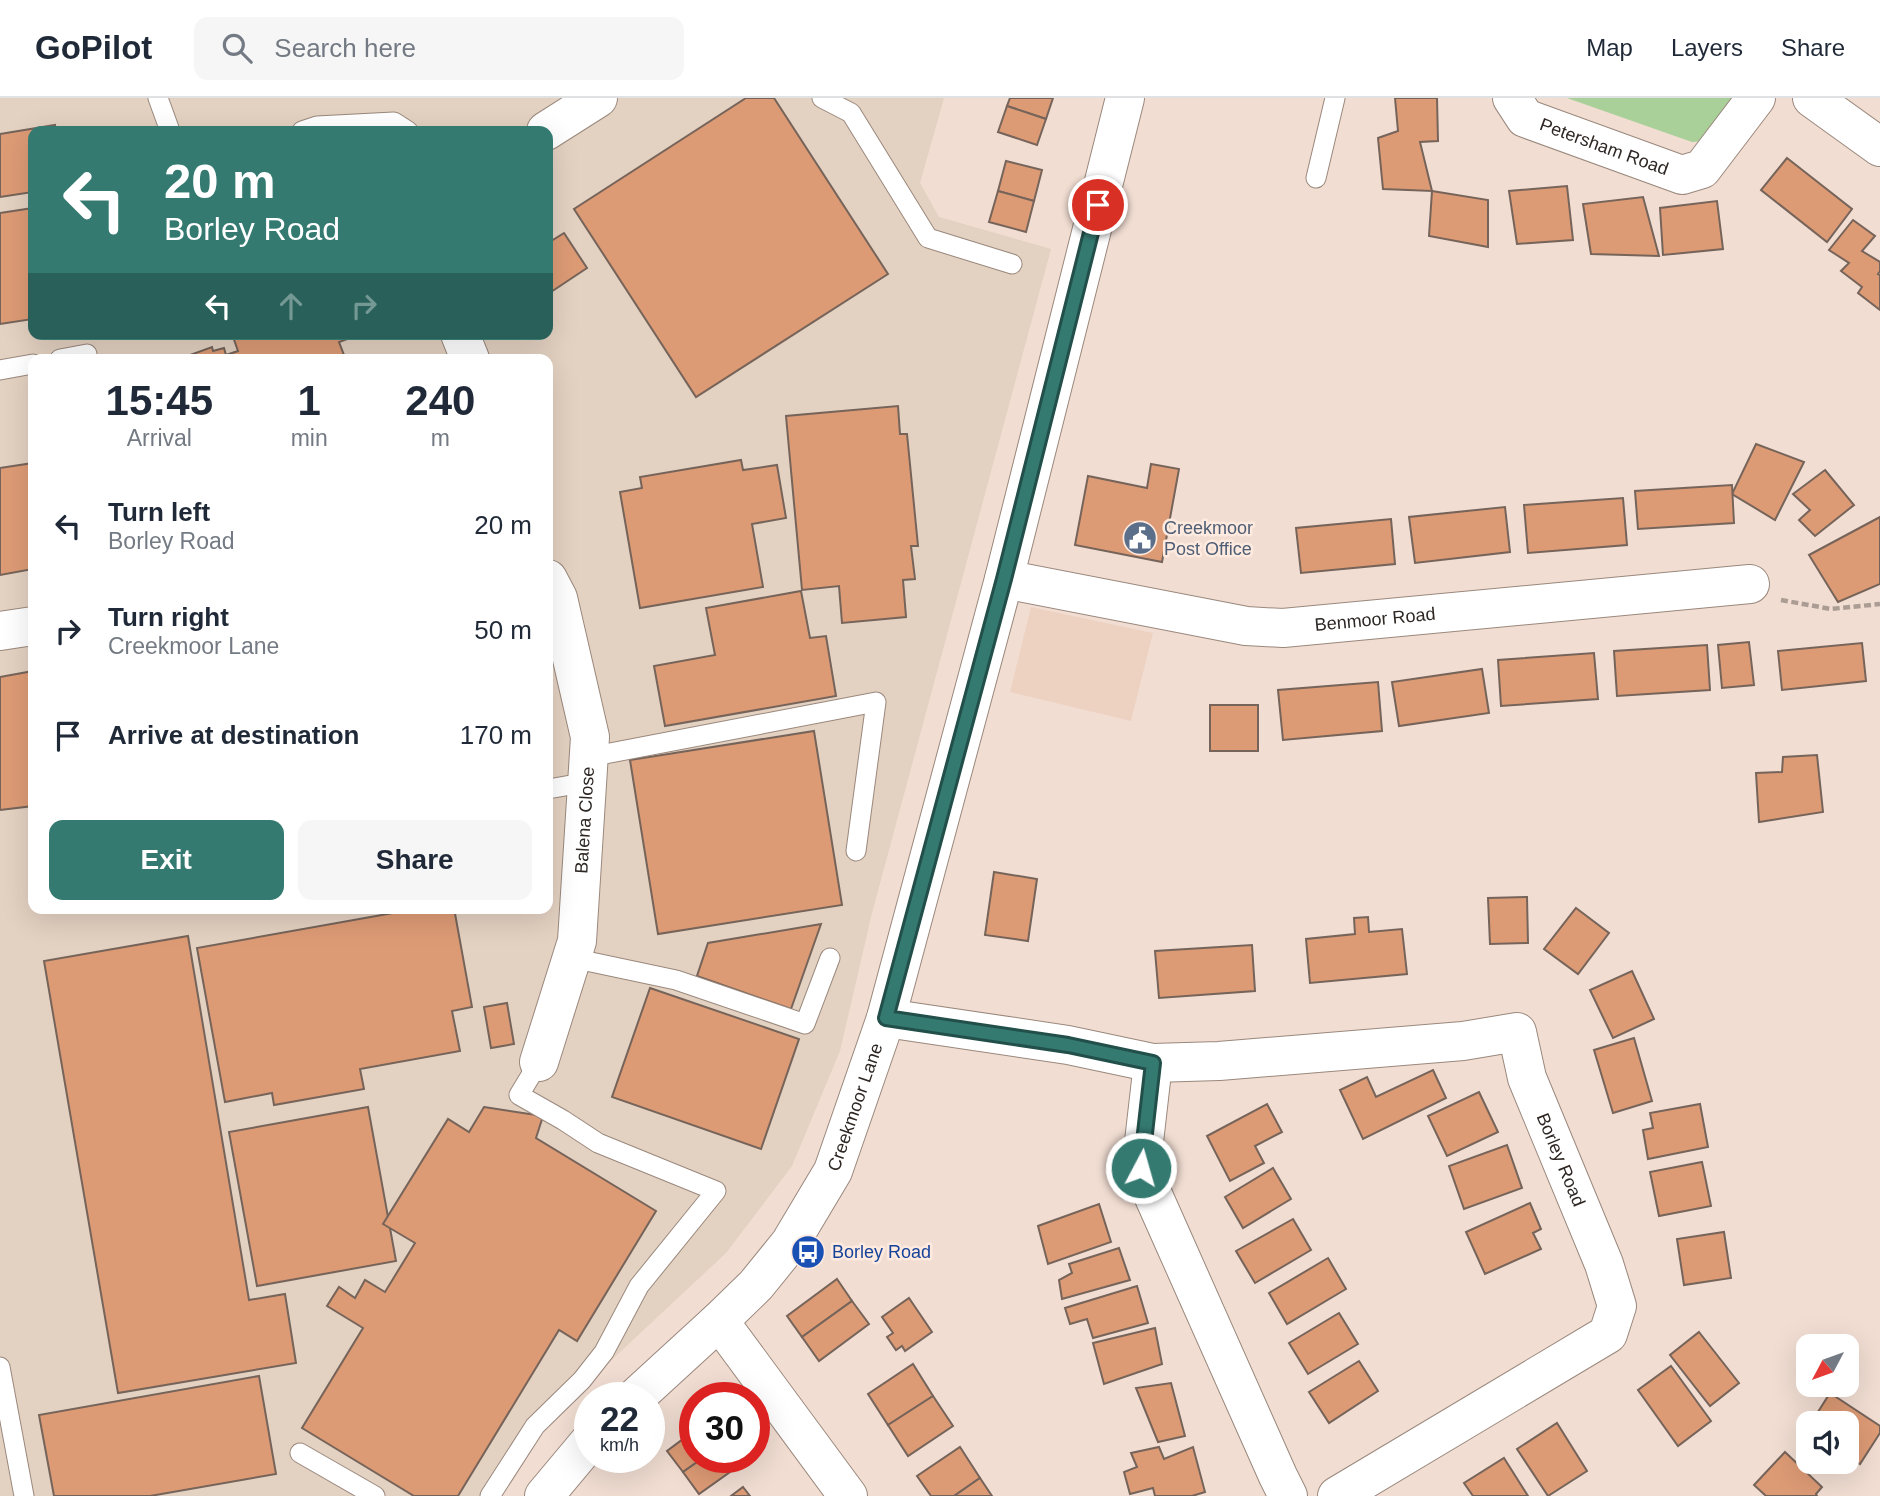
<!DOCTYPE html>
<html lang="en">
<head>
<meta charset="utf-8">
<style>
	body { margin:0; font-family:Arial,sans-serif; background:#f6f6f7; color:#1f2937; height:100vh; display:flex; flex-direction:column; font-size:26px; white-space:nowrap }
	* { box-sizing:border-box; margin:0 }
	p { font-size:23px; color:#747a83 }
	.icon { flex:none; width:38px; height:38px; fill:none; stroke:currentColor; stroke-width:2; stroke-linecap:round; stroke-linejoin:round }
	.map { position:relative; flex:1; overflow:hidden }
	.details { position:absolute; left:28px; top:256px; width:525px; height:560px; display:flex; flex-direction:column; background:#fff; border-radius:14px; box-shadow:0 7px 28px #0002 }
	.details>* { flex:none }
	.hud { position:absolute; left:28px; top:28px; width:525px; height:214px; border-radius:14px; box-shadow:0 7px 28px #0002; background:#347a71; color:#fff; overflow:hidden }
	.needle { width:46px; rotate:229deg }
	.tools { position:absolute; left:1796px; top:1236px; display:grid; gap:14px }
	.tools a { display:grid; place-items:center; width:63px; height:63px; border-radius:14px; background:#fff; box-shadow:0 7px 28px #0002; font-size:35px }
	.speed { position:absolute; left:574px; top:1284px; display:flex; gap:14px; font-size:35px; font-weight:700; text-align:center }
	.speed>* { display:grid; place-content:center; width:91px; height:91px; border-radius:50%; background:#fff; box-shadow:0 7px 28px #0002; line-height:1 }
	.speed small { font-size:18px; font-weight:400 }
	.speed .limit { border:10px solid #d22; background:#fff; color:#111 }
	.pin { position:absolute; display:grid; place-items:center; width:60px; height:60px; color:#fff; margin:-30px; border:4px solid #fff; border-radius:50%; box-shadow:0 2px 7px #0007 }
	.me { position:absolute; width:77px; margin:-38px; rotate:6deg; stroke-linejoin:round; filter:drop-shadow(0 0 5px #0008) }
	.turn { display:flex; align-items:center; gap:24px; height:147px; padding:0 21px; font-size:32px }
	.turn .icon { width:91px; height:91px; stroke-width:2.5 }
	.turn b { display:block; font-size:49px; line-height:60px }
	.lanes { display:flex; align-items:center; height:66px; padding:0 21px; background:#0003; justify-content:center; gap:35px; direction:ltr }
	.lanes .off { opacity:.35 }
	.eta { display:flex; justify-content:space-evenly; align-items:center; height:119px; text-align:center }
	.eta b { font-size:42px; font-weight:600; line-height:49px }
	.button { display:flex; gap:14px; margin-top:auto; padding:14px 21px }
	.button a { flex:1; height:80px; border-radius:14px; background:#347a71; color:#fff; font-size:28px; font-weight:600; line-height:80px; text-align:center }
	.button a+a { background:#f6f6f7; color:#1f2937 }
	ul { padding:0; list-style:none }
	li { display:flex; align-items:center; gap:21px; height:105px; padding:0 21px }
	li div { flex:1 }
	li b { display:block; font-size:26px }
	li em { font-style:normal }
	header { display:flex; align-items:center; gap:42px; box-sizing:border-box; height:98px; padding:0 35px; background:#fff; border-bottom:2px solid #e0e1e3 }
	header strong { font-size:33px }
	nav { display:flex; gap:38px; margin-inline-start:auto; font-size:24px }
	.search { width:490px; height:63px; background:#f6f6f7; display:flex; align-items:center; gap:18px; box-sizing:border-box; padding:0 24px; border-radius:14px; color:#747a83; font-size:26px }
	.map>svg:first-child { display:block }
	.built { fill:#edd2c2 }
	.industrial { fill:#e3d1c1; fill-rule:evenodd }
	.green { fill:#a8d098 }
	.building { fill:#dd9b75; stroke:#76645a; stroke-width:2 }
	.lines { fill:none; stroke-linecap:round; stroke-linejoin:round }
	.service-casing { stroke:#9a887d; stroke-width:21 }
	.minor-casing { stroke:#9a887d; stroke-width:40 }
	.path { stroke:#ac9d94; stroke-width:4.5; stroke-dasharray:7 3.5; stroke-linecap:butt }
	.service { stroke:#fff; stroke-width:19 }
	.minor { stroke:#fff; stroke-width:38 }
	.route-casing { stroke:#224f49; stroke-width:18 }
	.route { stroke:#347a71; stroke-width:12 }
	.labels { text-anchor:middle; stroke-width:5; stroke-linejoin:round; paint-order:stroke }
	.street-label { font-size:18px; fill:#2e2723; stroke:#ffeadf }
	.service-label { font-size:18px; fill:#4e5e75; stroke:#ffeadf; text-anchor:start }
	.transit-label { font-size:18px; fill:#164399; stroke:#ffeadf; text-anchor:start }
</style>
</head>
<body>
<header>
<strong>GoPilot</strong>
<div class="search"><svg class="icon" aria-label="search" viewBox="0 0 24 24"><circle cx="10" cy="10" r="6"/><path d="M15 15l6 6"/></svg>Search here</div>
<nav><a>Map</a><a>Layers</a><a>Share</a></nav>
</header>
<div class="map">
<svg width="1880" height="1398" viewBox="0 0 1880 1398">
	<rect width="100%" height="100%" fill="#f1ddd2"/>
	<path class="built" d="M1031,509l122,26 -22,88 -121,-29z"/>
	<path class="industrial" d="M0,0h944l-24,85 19,34 112,32 -179,664 -32,138 -48,115 -66,87 -138,129 -71,79 -22,35h-495zM33,33h515v203h-515zM33,261h515v549h-515z"/>
	<path class="green" d="M1567,0h172l-34,43 -13,1z"/>
	<g class="building">
		<path d="M746,0h28l114,176 -192,123 -122,-188z"/>
		<path d="M1010,0h43l-7,21 -39,-13z"/>
		<path d="M1395,0h42l1,43 -18,1 12,49 -49,-2 -5,-51 20,-7z"/>
		<path d="M1007,8l39,13 -9,26 -39,-13z"/>
		<path d="M55,27l1,6h-23v61l-33,5v-63z"/>
		<path d="M1787,60l65,51 -25,33 -66,-52z"/>
		<path d="M1006,63l36,9 -8,31 -36,-10z"/>
		<path d="M1567,88l6,54 -56,4 -8,-53z"/>
		<path d="M998,93l36,10 -8,31 -37,-10z"/>
		<path d="M1432,93l56,9v47l-59,-11z"/>
		<path d="M1643,99l16,59 -68,-2 -8,-50z"/>
		<path d="M1717,103l6,48 -60,6 -3,-47z"/>
		<path d="M33,110v111l-33,5v-111z"/>
		<path d="M1853,122l22,16 -13,15 18,11v9l-2,3 2,1v35l-22,-17 4,-6 -21,-16 8,-8 -20,-13z"/>
		<path d="M564,135l23,35 -39,26v-51z"/>
		<path d="M232,236h129l-22,8 5,13 -10,4h-142l-2,-4 22,-8 1,4 11,-3 2,7 12,-4z"/>
		<path d="M898,308l2,28h7l11,112h-7l4,33 -12,1 3,37 -64,6 -3,-37 -37,4 -16,-174z"/>
		<path d="M1756,346l48,18 -29,58 -43,-26z"/>
		<path d="M741,362l2,10 34,-5 9,53 -34,6 11,63 -123,21 -20,-116 22,-4 -2,-11z"/>
		<path d="M33,365v106l-33,6v-107z"/>
		<path d="M1151,366l28,5 -17,93 -87,-17 13,-69 59,12z"/>
		<path d="M1825,372l29,35 -39,31 -16,-16 11,-10 -17,-16z"/>
		<path d="M1732,387l2,38 -96,6 -3,-38z"/>
		<path d="M1623,400l4,47 -99,8 -4,-48z"/>
		<path d="M1505,409l5,45 -95,11 -6,-46z"/>
		<path d="M1880,419v67l-42,18 -29,-47z"/>
		<path d="M1391,421l4,45 -94,9 -5,-45z"/>
		<path d="M801,493l9,47 16,-2 10,60 -171,30 -11,-60 61,-11 -9,-47z"/>
		<path d="M1749,544l5,43 -32,3 -4,-43z"/>
		<path d="M1862,545l4,38 -84,9 -4,-39z"/>
		<path d="M1707,547l3,45 -93,6 -3,-45z"/>
		<path d="M1594,555l4,46 -97,7 -3,-46z"/>
		<path d="M1482,571l7,44 -90,13 -7,-44z"/>
		<path d="M33,573v135l-33,4v-133z"/>
		<path d="M1378,584l4,49 -99,9 -5,-50z"/>
		<rect x="1210" y="607" width="48" height="46"/>
		<path d="M814,633l28,174 -184,29 -28,-174z"/>
		<path d="M1817,657l6,57 -64,10 -3,-49 26,-1 1,-15z"/>
		<path d="M994,774l43,7 -9,62 -43,-6z"/>
		<path d="M1527,799l1,46 -38,1 -2,-46z"/>
		<path d="M421,810h33l18,99 -20,4 8,40 -100,18 4,20 -90,16 -2,-12 -47,9 -28,-154z"/>
		<path d="M1576,810l33,25 -31,41 -34,-25z"/>
		<path d="M1368,819l1,15 33,-3 5,45 -97,9 -4,-44 49,-5 -1,-16z"/>
		<path d="M821,826l-30,85 -94,-33 11,-33z"/>
		<path d="M188,838l61,364 36,-6 11,69 -178,30 -74,-432z"/>
		<path d="M1252,847l3,46 -96,7 -4,-47z"/>
		<path d="M1632,873l22,48 -41,19 -23,-48z"/>
		<path d="M650,890l149,51 -38,110 -149,-52z"/>
		<path d="M507,905l7,41 -23,4 -7,-41z"/>
		<path d="M1634,940l18,63 -39,12 -19,-63z"/>
		<path d="M1433,972l13,28 -83,41 -23,-49 27,-13 9,20z"/>
		<path d="M1479,994l19,40 -51,24 -19,-40z"/>
		<path d="M1267,1006l15,28 -27,14 9,17 -34,18 -23,-45z"/>
		<path d="M1700,1006l8,43 -60,12 -5,-29 10,-2 -3,-15z"/>
		<path d="M368,1009l28,154 -139,25 -28,-154z"/>
		<path d="M484,1009l59,9 -7,22 120,73 -79,130 -18,-11 -101,166h-44l-112,-68 61,-100 -36,-22 12,-19 16,11 10,-18 20,12 30,-49 -32,-19 65,-105 21,13z"/>
		<path d="M1507,1047l15,43 -58,21 -15,-43z"/>
		<path d="M1702,1064l9,44 -52,10 -9,-44z"/>
		<path d="M1273,1070l18,31 -48,29 -18,-31z"/>
		<path d="M1530,1105l11,26 -8,4 8,16 -56,25 -19,-42z"/>
		<path d="M1099,1106l12,38 -63,22 -10,-38z"/>
		<path d="M1293,1121l18,31 -56,33 -19,-32z"/>
		<path d="M1724,1134l7,46 -47,7 -7,-46z"/>
		<path d="M1119,1150l11,32 -68,19 -3,-19 13,-7 -3,-9z"/>
		<path d="M1328,1160l18,31 -59,35 -18,-31z"/>
		<path d="M837,1181l15,22 -50,36 -15,-21z"/>
		<path d="M1137,1188l11,37 -55,15 -6,-19 -17,5 -5,-16z"/>
		<path d="M909,1200l23,34 -27,19 -3,-5 -6,4 -9,-13 6,-4 -11,-16z"/>
		<path d="M852,1203l17,23 -50,37 -17,-24z"/>
		<path d="M1339,1215l19,31 -50,30 -19,-31z"/>
		<path d="M1155,1230l7,36 -58,20 -11,-41z"/>
		<path d="M1699,1234l40,51 -29,23 -40,-51z"/>
		<path d="M1359,1263l19,30 -49,32 -20,-31z"/>
		<path d="M913,1266l20,32 -45,29 -20,-31z"/>
		<path d="M1671,1268l40,55 -33,25 -40,-56z"/>
		<path d="M259,1278l17,98 -126,22h-96l-15,-81z"/>
		<path d="M1171,1285l14,53 -27,6 -22,-54z"/>
		<path d="M1830,1295l50,33v7l-20,31 -14,-9v-32h-35z"/>
		<path d="M933,1298l20,30 -45,30 -20,-31z"/>
		<path d="M1557,1325l30,48 -39,25 -31,-47z"/>
		<path d="M695,1332v28h8l-20,14 -16,-21z"/>
		<path d="M960,1349l20,31 -26,18h-23l-14,-20z"/>
		<path d="M1159,1349l5,12 29,-12 12,45 -13,4h-37l-2,-8 -23,6 -6,-22 13,-5 -6,-14z"/>
		<path d="M1785,1354l37,35 -6,7 1,2h-51l-12,-11z"/>
		<path d="M703,1360h27l7,9 -38,27 -16,-22z"/>
		<path d="M1504,1360l24,38h-55l-9,-13z"/>
		<path d="M980,1380l12,18h-38z"/>
		<path d="M743,1389l7,9h-19z"/>
	</g>
	<g class="lines">
		<g class="service-casing">
			<g id="service">
				<path d="M158,0l12,33"/>
				<path d="M822,0l29,15 77,125 84,26"/>
				<path d="M302,33l15,-5 77,-4 14,9"/>
				<path d="M1316,80l19,-80"/>
				<path d="M60,261l27,-5"/>
				<path d="M0,272l33,-6"/>
				<path d="M589,659l287,-55 -20,149"/>
				<path d="M548,691l40,-7"/>
				<path d="M572,860l104,22 129,44 25,-66"/>
				<path d="M0,1269l24,129"/>
				<path d="M300,1355l75,43"/>
				<path d="M490,1398l45,-70 47,-46 22,-28 35,-66 77,-95 -118,-48 -35,-23 -44,-25 20,-33"/>
			</g>
		</g>
		<g class="minor-casing">
			<g id="minor">
				<path id="s1" d="M1512,0l13,20 157,57 20,-6 54,-71"/>
				<path d="M1812,0l68,49"/>
				<path d="M546,33l52,-33"/>
				<path d="M460,236l10,25"/>
				<path id="s2" d="M1004,481l242,47 37,2 467,-44"/>
				<path d="M0,533l33,-5"/>
				<path id="s3" d="M886,920l182,27 85,18 66,-2 244,-20 54,-9 10,46 77,186 13,42 -9,28 -271,162"/>
				<path id="s4" d="M539,964l38,-121 13,-204 -32,-139 -10,-19"/>
				<path d="M1153,965l-12,105 137,308 10,20"/>
				<path d="M719,1223l129,175"/>
				<path id="s5" d="M635,1300l84,-77 37,-36 34,-42 43,-72 53,-153 118,-439 121,-481"/>
				<path d="M544,1398l46,-55"/>
			</g>
		</g>
		<path class="path" d="M1781,502l50,9 49,-5"/>
		<use href="#service" class="service"/>
		<use href="#minor" class="minor"/>
	</g>
	<g class="lines">
		<g class="route-casing">
			<path id="route" d="M1098,107l-94,374 -118,439 182,27 85,18 -12,105"/>
		</g>
		<use href="#route" class="route"/>
	</g>
	<defs>
		<g id="civic-disc" transform="scale(1.75)"><circle r="9.5" fill="#5c6f8a" stroke="#ffeadf"/><path d="M-.6-6.5H3V-4.5H.6V-3L4-1V1h2V6H-6V1h2V-1L-.6-3ZM-1.2 2.5V6h2.4V2.5Z" fill="#fff"/></g>
		<g id="bus-disc" transform="scale(1.75)"><circle r="9.5" fill="#1a4fb4" stroke="#ffeadf"/><path d="M-5-6H5V4H4V6H2V4H-2V6H-4V4H-5ZM-3.5-4V0h7V-4ZM-3.5 1.2v1.5H-2V1.2ZM2 1.2v1.5H3.5V1.2Z" fill="#fff"/></g>
	</defs>
	<g fill-rule="evenodd">
		<use href="#civic-disc" x="1140" y="440"/>
		<use href="#bus-disc" x="808" y="1154"/>
	</g>
	<g class="labels">
		<g class="street-label">
			<text dy="6" stroke="none"><textPath href="#s1" startOffset="108">Petersham Road</textPath></text>
			<text dy="6" stroke="none"><textPath href="#s2" startOffset="376">Benmoor Road</textPath></text>
			<text dy="6" stroke="none"><textPath href="#s4" startOffset="248">Balena Close</textPath></text>
			<text dy="6" stroke="none"><textPath href="#s5" startOffset="371">Creekmoor Lane</textPath></text>
			<text dy="6" stroke="none"><textPath href="#s3" startOffset="772">Borley Road</textPath></text>
		</g>
		<g class="service-label">
			<text x="1164" y="436">Creekmoor<tspan x="1164" dy="21">Post Office</tspan></text>
		</g>
		<g class="transit-label">
			<text x="832" y="1160">Borley Road</text>
		</g>
	</g>
</svg>
<div class="tools">
<a><svg class="needle" viewBox="-14 -14 28 28"><path d="M0-13l5 13h-10z" fill="#e53935"/><path d="M0 13l5-13h-10z" fill="#747a83"/></svg></a>
<a><svg class="icon" aria-label="sound" viewBox="0 0 24 24"><path d="M4 9h4l5-4v14l-5-4H4zM17 9q2 3 0 6"/></svg></a>
</div>
<div class="speed"><div>22<small>km/h</small></div><div class="limit">30</div></div>
<div class="pin" style="left:1098px;top:107px;background:#d93025"><svg class="icon" aria-label="arrive" viewBox="0 0 24 24"><path d="M6 21V4h12l-3 4 3 4H6"/></svg></div>
<svg class="me" style="left:1141px;top:1070px" viewBox="-20 -20 40 40"><circle r="17" fill="#347a71" stroke="#fff" stroke-width="3"/><path d="M0-11L8 9 0 5-8 9z" fill="#fff"/></svg>
<div class="hud">
<div class="turn"><svg class="icon" aria-label="left" viewBox="0 0 24 24"><path d="M17 20v-9H6M10 6l-5 5 5 5"/></svg><div><b>20 m</b>Borley Road</div></div>
<div class="lanes"><svg class="icon" aria-label="left" viewBox="0 0 24 24"><path d="M17 20v-9H6M10 6l-5 5 5 5"/></svg><svg class="icon off" aria-label="ahead" viewBox="0 0 24 24"><path d="M12 20V5M6 11l6-6 6 6"/></svg><svg class="icon off" aria-label="right" viewBox="0 0 24 24"><path d="M7 20v-9h11M14 6l5 5-5 5"/></svg></div>
</div>
<section class="details">
<div class="eta">
<div><b>15:45</b><p>Arrival</p></div>
<div><b>1</b><p>min</p></div>
<div><b>240</b><p>m</p></div>
</div>
<ul>
<li><svg class="icon" aria-label="left" viewBox="0 0 24 24"><path d="M17 20v-9H6M10 6l-5 5 5 5"/></svg><div><b>Turn left</b><p>Borley Road</p></div><em>20 m</em></li>
<li><svg class="icon" aria-label="right" viewBox="0 0 24 24"><path d="M7 20v-9h11M14 6l5 5-5 5"/></svg><div><b>Turn right</b><p>Creekmoor Lane</p></div><em>50 m</em></li>
<li><svg class="icon" aria-label="arrive" viewBox="0 0 24 24"><path d="M6 21V4h12l-3 4 3 4H6"/></svg><div><b>Arrive at destination</b></div><em>170 m</em></li>
</ul>
<div class="button"><a>Exit</a><a>Share</a></div>
</section>
</div>
</body>
</html>
